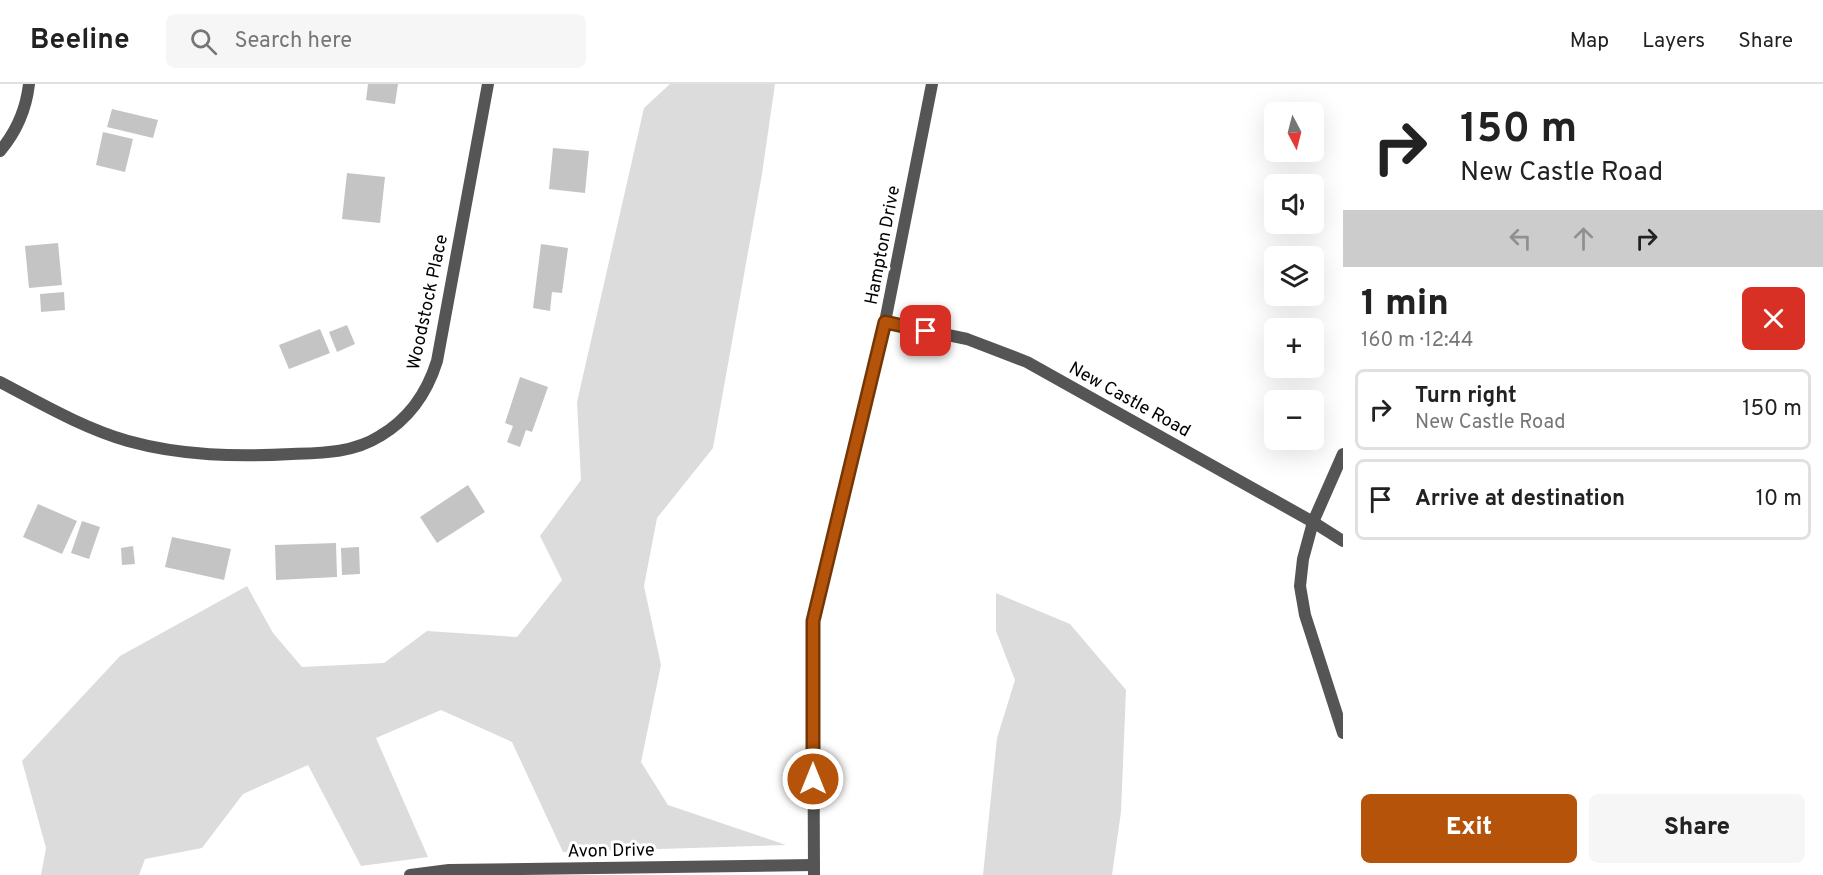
<!DOCTYPE html>
<html lang="en">
<head>
<meta charset="utf-8">
<style>
	body { margin:0; font-family:Overpass,sans-serif; background:#f6f6f6; color:#222; height:100vh; display:flex; flex-direction:column; font-size:22px; white-space:nowrap }
	* { box-sizing:border-box; margin:0 }
	p { font-size:20px; color:#767676 }
	.icon { flex:none; width:33px; height:33px; fill:none; stroke:currentColor; stroke-width:2; stroke-linecap:round; stroke-linejoin:round }
	.map { position:relative; flex:1; overflow:hidden }
	.side { display:flex; flex-direction:column; background:#fff; width:480px }
	.side>* { flex:none }
	.top-card { background:#fff; color:#222; overflow:hidden }
	.needle { width:39px; rotate:173deg }
	.controls { position:absolute; left:1264px; top:18px; display:grid; gap:12px }
	.controls a { display:grid; place-items:center; width:60px; height:60px; border-radius:9px; background:#fff; box-shadow:0 6px 24px #0002; font-size:30px }
	.pin { position:absolute; display:grid; place-items:center; width:51px; height:51px; color:#fff; margin:-26px; border-radius:12px; box-shadow:0 3px 9px #0006 }
	.me { position:absolute; width:66px; margin:-33px; rotate:0deg; stroke-linejoin:round; filter:drop-shadow(0 0 4px #0008) }
	.turn { display:flex; align-items:center; gap:21px; height:126px; padding:0 18px; font-size:27px }
	.turn .icon { width:78px; height:78px; stroke-width:2.5 }
	.turn b { display:block; font-size:42px; line-height:51px }
	.lanes { display:flex; align-items:center; height:57px; padding:0 18px; background:#0003; justify-content:center; gap:30px; direction:ltr }
	.lanes .off { opacity:.35 }
	.round { display:grid; place-items:center; flex:none; width:63px; height:63px; border-radius:9px; background:#f6f6f6 }
	.summary { display:flex; align-items:center; justify-content:space-between; height:102px; padding:0 18px }
	h1 { font-size:36px; font-weight:800; line-height:45px }
	.cta { display:flex; gap:12px; margin-top:auto; padding:12px 18px }
	.cta a { flex:1; height:69px; border-radius:9px; background:#b45309; color:#fff; font-size:24px; font-weight:800; line-height:69px; text-align:center }
	.cta a+a { background:#f6f6f6; color:#222 }
	ul { padding:0; list-style:none }
	li { display:flex; align-items:center; gap:18px; height:81px; margin:0 12px 9px; padding:0 6px; border:3px solid #e0e0e0; border-radius:9px }
	li div { flex:1 }
	li b { display:block; font-size:22px }
	li em { font-style:normal }
	header { display:flex; align-items:center; gap:36px; box-sizing:border-box; height:84px; padding:0 30px; background:#fff; border-bottom:2px solid #e0e0e0 }
	header strong { font-size:28px }
	nav { display:flex; gap:33px; margin-inline-start:auto; font-size:21px }
	.search { width:420px; height:54px; background:#f6f6f6; display:flex; align-items:center; gap:15px; box-sizing:border-box; padding:0 21px; border-radius:9px; color:#767676; font-size:22px }
	main { display:flex; flex:1; min-height:0 }
	.map>svg:first-child { display:block }
	.green { fill:#dcdcdc }
	.building { fill:#c4c4c4 }
	.lines { fill:none; stroke-linecap:round; stroke-linejoin:round }
	.minor { stroke:#555; stroke-width:12 }
	.route-casing { stroke:#753606; stroke-width:15 }
	.route { stroke:#b45309; stroke-width:10 }
	.labels { text-anchor:middle; stroke-width:6; stroke-linejoin:round; paint-order:stroke }
	.street-label { font-size:18px; fill:#000; stroke:#fff }
</style>
</head>
<body>
<header>
<strong>Beeline</strong>
<div class="search"><svg class="icon" aria-label="search" viewBox="0 0 24 24"><circle cx="10" cy="10" r="6"/><path d="M15 15l6 6"/></svg>Search here</div>
<nav><a>Map</a><a>Layers</a><a>Share</a></nav>
</header>
<main>
<div class="map">
<svg width="1343" height="791" viewBox="0 0 1343 791">
	<rect width="100%" height="100%" fill="#fff"/>
	<g class="green">
		<path d="M670,0h105l-13,90 -49,274 -56,70 -13,68 17,79 -20,97 27,43 118,40 -223,7 -51,-110 -71,-32 -65,28 52,119 -67,9 -53,-101 -65,29 -41,54 -57,11 -6,16h-98l5,-27 -24,-87 98,-105 127,-70 26,47 29,34 82,-4 43,-32 90,6 45,-57 -22,-44 41,-56 -4,-78 67,-294z"/>
		<path d="M996,509l74,31 56,66 -5,122 -9,63h-129l14,-137 18,-58 -19,-49z"/>
	</g>
	<g class="building">
		<path d="M368,0h30l-3,20 -29,-4z"/>
		<path d="M112,25l46,11 -5,18 -46,-11z"/>
		<path d="M103,48l30,7 -8,33 -29,-7z"/>
		<path d="M553,64l36,3 -4,42 -36,-4z"/>
		<path d="M347,89l38,4 -5,46 -38,-4z"/>
		<path d="M58,159l4,42 -33,3 -4,-42z"/>
		<path d="M541,160l27,4 -6,45 -10,-1 -2,19 -17,-3z"/>
		<path d="M64,208l1,18 -24,2 -1,-18z"/>
		<path d="M347,241l8,19 -18,8 -8,-20z"/>
		<path d="M320,245l10,24 -41,16 -10,-24z"/>
		<path d="M520,293l28,10 -16,45 -6,-2 -6,17 -13,-5 6,-16 -8,-3z"/>
		<path d="M468,401l17,27 -48,31 -17,-26z"/>
		<path d="M38,420l39,17 -15,33 -39,-17z"/>
		<path d="M82,437l18,6 -11,32 -18,-6z"/>
		<path d="M172,453l59,12 -7,31 -59,-13z"/>
		<path d="M336,459l1,34 -61,3 -1,-35z"/>
		<path d="M133,462l2,18 -13,1 -1,-17z"/>
		<path d="M359,463l1,27 -18,1 -1,-27z"/>
	</g>
	<g class="lines">
		<g class="minor">
			<path d="M0,67c17,-20 26,-41 29,-67"/>
			<path d="M885,238l82,17 60,23 286,160 30,19"/>
			<path d="M0,298c42,22 83,46 128,59 54,15 109,16 164,13 30,-1 61,-1 88,-18 29,-17 47,-43 57,-75l51,-277"/>
			<path d="M1343,370l-30,68 -10,37 -3,27 5,29 38,118"/>
			<path d="M410,791l39,-5 365,-5"/>
			<path d="M814,791l-1,-254 72,-299 47,-238"/>
		</g>
	</g>
	<g class="lines">
		<g class="route-casing">
			<path id="route" d="M813,695v-158l72,-299 41,9"/>
		</g>
		<use href="#route" class="route"/>
	</g>
	<g class="labels">
		<g class="street-label">
			<text transform="translate(882 161) rotate(-79)" y="6">Hampton Drive</text>
			<text transform="translate(427 218) rotate(-78)" y="6">Woodstock Place</text>
			<text transform="translate(1130 315) rotate(29)" y="6">New Castle Road</text>
			<text transform="translate(611 766) rotate(-1)" y="6">Avon Drive</text>
		</g>
	</g>
</svg>
<div class="controls">
<a><svg class="needle" viewBox="-14 -14 28 28"><path d="M0-13l5 13h-10z" fill="#e53935"/><path d="M0 13l5-13h-10z" fill="#767676"/></svg></a>
<a><svg class="icon" aria-label="sound" viewBox="0 0 24 24"><path d="M4 9h4l5-4v14l-5-4H4zM17 9q2 3 0 6"/></svg></a>
<a><svg class="icon" aria-label="layers" viewBox="0 0 24 24"><path d="M12 4l9 5-9 5-9-5zM3 14l9 5 9-5"/></svg></a>
<a>+</a>
<a>−</a>
</div>
<div class="pin" style="left:926px;top:247px;background:#d93025"><svg class="icon" aria-label="arrive" viewBox="0 0 24 24"><path d="M6 21V4h12l-3 4 3 4H6"/></svg></div>
<svg class="me" style="left:813px;top:695px" viewBox="-20 -20 40 40"><circle r="17" fill="#b45309" stroke="#fff" stroke-width="3"/><path d="M0-11L8 9 0 5-8 9z" fill="#fff"/></svg>
</div>
<section class="side">
<div class="top-card">
<div class="turn"><svg class="icon" aria-label="right" viewBox="0 0 24 24"><path d="M7 20v-9h11M14 6l5 5-5 5"/></svg><div><b>150 m</b>New Castle Road</div></div>
<div class="lanes"><svg class="icon off" aria-label="left" viewBox="0 0 24 24"><path d="M17 20v-9H6M10 6l-5 5 5 5"/></svg><svg class="icon off" aria-label="ahead" viewBox="0 0 24 24"><path d="M12 20V5M6 11l6-6 6 6"/></svg><svg class="icon" aria-label="right" viewBox="0 0 24 24"><path d="M7 20v-9h11M14 6l5 5-5 5"/></svg></div>
</div>
<div class="summary"><div><h1>1 min</h1><p>160 m · 12:44</p></div><a class="round" style="background:#d93025;color:#fff"><svg class="icon" aria-label="close" viewBox="0 0 24 24"><path d="M6 6l12 12M18 6L6 18"/></svg></a></div>
<ul>
<li><svg class="icon" aria-label="right" viewBox="0 0 24 24"><path d="M7 20v-9h11M14 6l5 5-5 5"/></svg><div><b>Turn right</b><p>New Castle Road</p></div><em>150 m</em></li>
<li><svg class="icon" aria-label="arrive" viewBox="0 0 24 24"><path d="M6 21V4h12l-3 4 3 4H6"/></svg><div><b>Arrive at destination</b></div><em>10 m</em></li>
</ul>
<div class="cta"><a>Exit</a><a>Share</a></div>
</section>
</main>
</body>
</html>
